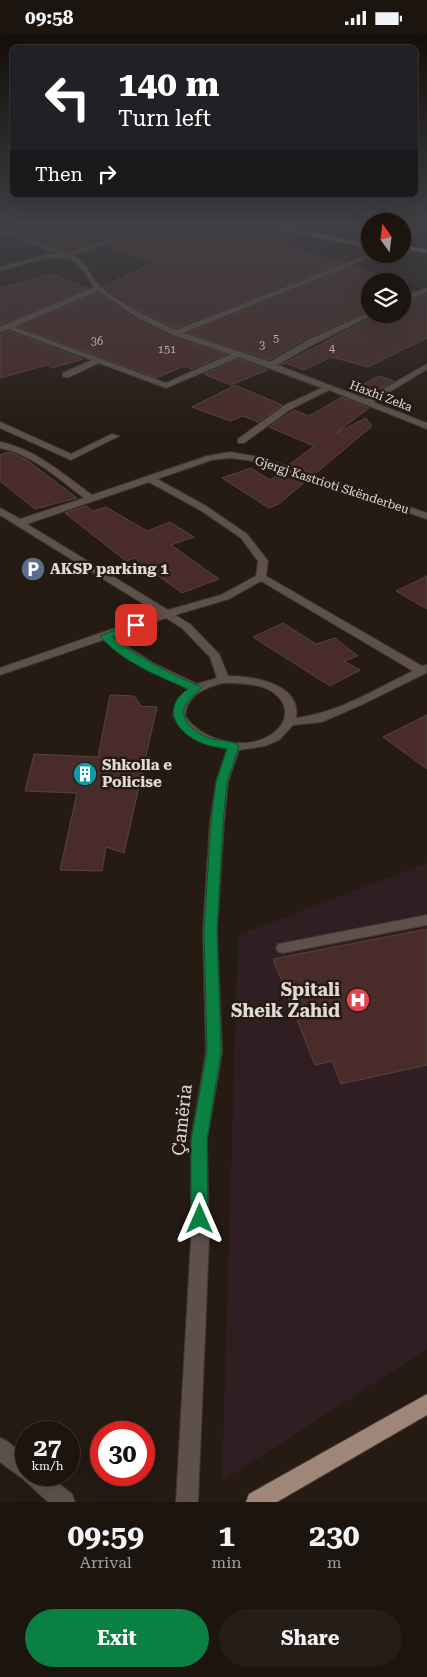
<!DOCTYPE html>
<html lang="en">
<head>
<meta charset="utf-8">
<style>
	body { margin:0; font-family:"Roboto Serif",serif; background:#251d17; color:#f1f3f6; height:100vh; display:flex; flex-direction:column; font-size:19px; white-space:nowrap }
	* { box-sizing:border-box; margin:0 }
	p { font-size:16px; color:#a09e9e }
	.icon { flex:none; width:28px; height:28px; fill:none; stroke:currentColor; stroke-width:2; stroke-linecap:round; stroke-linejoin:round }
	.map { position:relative; height:1467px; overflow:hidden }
	.side { display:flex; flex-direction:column; background:#1c140e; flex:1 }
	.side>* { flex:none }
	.hud { position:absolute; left:10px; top:10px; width:408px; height:152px; border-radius:8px; box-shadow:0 5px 20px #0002,0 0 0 1px #3a332e; background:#202124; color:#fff; overflow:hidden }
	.needle { width:32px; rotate:346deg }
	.tools { position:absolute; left:361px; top:178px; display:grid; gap:10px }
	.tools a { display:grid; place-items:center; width:50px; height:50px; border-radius:50%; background:#1c140e; box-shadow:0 5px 20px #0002,0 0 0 1px #3a332e; font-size:25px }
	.speed { position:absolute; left:15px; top:1386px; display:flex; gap:10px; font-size:25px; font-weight:700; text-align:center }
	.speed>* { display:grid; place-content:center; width:65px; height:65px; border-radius:50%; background:#1c140e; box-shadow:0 5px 20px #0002,0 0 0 1px #3a332e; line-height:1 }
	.speed small { font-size:12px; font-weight:400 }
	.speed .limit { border:8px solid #d22; background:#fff; color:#111 }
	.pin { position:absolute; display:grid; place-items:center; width:42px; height:42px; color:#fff; margin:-21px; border-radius:10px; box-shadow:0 2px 8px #0006 }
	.me { position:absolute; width:55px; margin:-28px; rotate:0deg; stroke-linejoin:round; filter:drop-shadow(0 0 4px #0008) }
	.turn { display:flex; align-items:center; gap:18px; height:105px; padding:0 25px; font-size:22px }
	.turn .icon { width:65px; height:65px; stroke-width:2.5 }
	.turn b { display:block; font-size:35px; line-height:42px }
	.then { display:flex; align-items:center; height:48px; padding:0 25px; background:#0003; gap:10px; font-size:19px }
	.eta { display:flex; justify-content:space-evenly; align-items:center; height:85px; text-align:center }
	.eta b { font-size:30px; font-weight:700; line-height:35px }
	.primary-button { display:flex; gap:10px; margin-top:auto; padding:10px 25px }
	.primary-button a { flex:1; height:58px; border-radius:30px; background:#0b8043; color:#fff; font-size:20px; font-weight:700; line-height:58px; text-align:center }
	.primary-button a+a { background:#251d17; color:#f1f3f6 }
	.status { display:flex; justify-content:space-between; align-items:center; height:35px; padding:0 25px; background:#1c140e; direction:ltr }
	.status svg { height:14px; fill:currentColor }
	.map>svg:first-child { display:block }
	.medical { fill:#311e22 }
	.building { fill:#492c29; stroke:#544442 }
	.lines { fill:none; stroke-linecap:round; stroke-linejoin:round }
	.minor-casing { stroke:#3f362e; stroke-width:2 }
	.major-casing { stroke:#3f362e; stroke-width:2 }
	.minor { fill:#5e514b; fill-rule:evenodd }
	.major { fill:#a08579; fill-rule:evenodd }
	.route { fill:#0b8043; stroke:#07532c }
	.labels { text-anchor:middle; stroke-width:5; stroke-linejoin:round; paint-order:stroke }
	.far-number-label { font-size:11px; fill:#bbaea9 }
	.far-street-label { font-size:12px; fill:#e1dad4; stroke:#251b13 }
	.poi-label { font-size:15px; font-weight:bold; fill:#e1dad4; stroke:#251b13; text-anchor:start }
	.near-poi-label { font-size:18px; font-weight:bold; fill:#e1dad4; stroke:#251b13; text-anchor:end }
	.near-street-label { font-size:18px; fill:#e1dad4; stroke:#251b13 }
</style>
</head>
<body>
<div class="status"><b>09:58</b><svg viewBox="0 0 49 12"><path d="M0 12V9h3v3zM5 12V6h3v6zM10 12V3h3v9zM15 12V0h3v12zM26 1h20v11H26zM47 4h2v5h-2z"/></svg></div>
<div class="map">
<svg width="427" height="1467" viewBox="0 0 427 1467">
	<rect width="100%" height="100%" fill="#251b13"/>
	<path class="medical" d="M427,828v486l-205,132 16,-546z"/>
	<g class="building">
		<path d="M9,189h54l-34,10 -20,-7z"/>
		<path d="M80,189h73l-82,26 -31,-12 39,-11z"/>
		<path d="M172,189h63l1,12 21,-6 37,12 -11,3 59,18 -166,65 -48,-24 -25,-18 53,-24 -50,-16z"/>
		<path d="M353,231l40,15h-23v29l-63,28 -37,22 -82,-27z"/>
		<path d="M51,239l37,14 -88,37v-37z"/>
		<path d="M98,258l39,27 35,17 54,17 -34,15 -8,-3 -27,12 -138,-51z"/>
		<path d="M427,259v44l-59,29 -36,-10 -28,13 -19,-7 -4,2 92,-48 2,-3h27v-10z"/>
		<path d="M8,296l75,28 -31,9 -5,-3 -47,13v-44z"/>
		<path d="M239,324l29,11 -37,15 -27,-11z"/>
		<path d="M379,341l15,5 -28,16 -15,-6z"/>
		<path d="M235,350l47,20 -24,17 -15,-6 -13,5 -38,-14z"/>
		<path d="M342,362l27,11 -33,25 30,-15 6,8 -57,48 -26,-9 25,-19 -45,-19 25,-17 15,6z"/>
		<path d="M9,417l18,8 50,38 -42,11 -35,-28v-26z"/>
		<path d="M251,433l19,12 11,-8 26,8 -28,24 -10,4 -47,-30z"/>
		<path d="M86,471l7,5 13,-4 41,24 23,-9 24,15 -23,8 48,34 -37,14 -48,-35 -8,3 -61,-48z"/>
		<path d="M427,541v33l-31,-18z"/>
		<path d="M283,588l33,21 19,-6 23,18 -14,5 16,9 -30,16 -77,-49z"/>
		<path d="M110,660l24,1 7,10 16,1 -33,146 -18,-6 -4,24 -42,-1 17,-77 -52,-2 9,-37 64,3z"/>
		<path d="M427,680v54l-44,-32z"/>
		<path d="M427,894v136l-86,19 -9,-23 -17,4 -42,-106z"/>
	</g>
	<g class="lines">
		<g class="minor-casing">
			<g id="minor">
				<path d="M71,189l7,1 -46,14 35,14 93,-29h10l-98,31c15,7 18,22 29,32 19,17 52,32 75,43l194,-76h8l-195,79 87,29 38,-22 62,-28v2h3l-1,1 -58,29 -37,21 89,34 61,-35v5l-54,33 54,21v6l-98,-39 -38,19 -47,34h-6v-4l47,-34 37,-17 -83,-31 -73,31 -67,-25 -30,14h-6v-4l29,-13 -84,-31 -8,3v-5l94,-40c-6,-9 -12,-21 -22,-27 -14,-9 -56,7 -72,11v-4l45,-12 14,-1 -59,-22v-4l26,9zM98,256l40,27 35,17 58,19 -65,29 -152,-56z"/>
				<path d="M427,253v4l-25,10v-5z"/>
				<path d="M0,387l71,32 41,-20 7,2 -48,24 -71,-32z"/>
				<path d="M0,407c36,7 64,33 92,53l115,-39 23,-4 29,5 168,56v6l-172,-58 -25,-3 -18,2 -55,19 49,27 41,28 21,27 -2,15 156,90 5,-1 -1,8 -63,31 -41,18 -29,3 -14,15 -14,6 -26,4 -11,32 -4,41 -7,107 5,122 -15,88 2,99 -11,263h-22l15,-263v-99l15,-88 -3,-122 7,-107 6,-41 11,-33c-26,-5 -39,-11 -54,-33l4,-15 11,-12 -43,-21 -42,-28 -103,35v-7l158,-55 -158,-98v-7l20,11 64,-21c-25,-19 -52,-44 -84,-50zM149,447l51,28 41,28 17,23 -2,15 -35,19 -53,15 -141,-86zM261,546l152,90c-37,18 -75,42 -117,47 6,-35 -44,-42 -68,-42l-9,-22 -29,-30 -15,-9 54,-16zM166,583l16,10 28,29 7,21 -20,6 -44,-21 -40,-26zM223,648c20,0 52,0 61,23 2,6 1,13 -2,18 -23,32 -78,20 -97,-8 2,-21 19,-28 38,-33z"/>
				<path d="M427,880v10l-144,28 -5,-1 -2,-4 2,-4 5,-1z"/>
				<path d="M0,1403l7,3 19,16v18h22l24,19 3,8h-27l-25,-23 -23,-17z"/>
			</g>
		</g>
		<g class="major-casing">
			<g id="major">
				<path d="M254,189h14l102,20v4z"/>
				<path d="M402,210l25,4v4l-25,-4z"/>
				<path d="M427,1359v21l-150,87h-31l3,-8z"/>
			</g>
		</g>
		<use href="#minor" class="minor"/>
		<use href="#major" class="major"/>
	</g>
	<linearGradient id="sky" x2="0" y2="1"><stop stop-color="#140f0a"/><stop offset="0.48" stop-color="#403f44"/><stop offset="1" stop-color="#403f44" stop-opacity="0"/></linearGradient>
	<rect width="427" height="395" fill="url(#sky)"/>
	<path class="route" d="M136,587l4,1v4l-28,10c29,22 54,35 87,49l2,2c-6,7 -12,10 -16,18 -7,16 15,30 28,33 8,2 20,1 26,7l-12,36 -4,41 -6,107 4,122 -14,88 1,79 -3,5 -5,3 -6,-3 -3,-5v-79l16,-88 -3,-122 7,-107 5,-41 11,-33c-7,-2 -16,-2 -23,-5 -26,-10 -45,-35 -16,-55 -30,-13 -66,-27 -88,-53z"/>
	<defs>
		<g id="parking-disc" transform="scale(1.25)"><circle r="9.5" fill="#5c6f8a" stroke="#251b13"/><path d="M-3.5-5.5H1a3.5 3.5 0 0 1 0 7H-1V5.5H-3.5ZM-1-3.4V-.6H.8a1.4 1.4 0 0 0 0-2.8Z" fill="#fff"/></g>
		<g id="building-disc" transform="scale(1.25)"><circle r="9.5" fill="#0f9aa8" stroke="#251b13"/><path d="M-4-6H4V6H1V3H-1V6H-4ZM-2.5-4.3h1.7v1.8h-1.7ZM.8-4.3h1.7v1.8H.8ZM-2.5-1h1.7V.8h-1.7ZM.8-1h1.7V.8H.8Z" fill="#fff"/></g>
		<g id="hospital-disc" transform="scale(1.25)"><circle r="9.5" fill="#e0444e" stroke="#251b13"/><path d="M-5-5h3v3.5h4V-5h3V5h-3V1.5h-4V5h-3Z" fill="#fff"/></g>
	</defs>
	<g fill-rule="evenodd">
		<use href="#parking-disc" x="33" y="534"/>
		<use href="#building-disc" x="85" y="739"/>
		<use href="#hospital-disc" x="358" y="965"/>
	</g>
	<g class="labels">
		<g class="far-number-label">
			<text x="276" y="307">5</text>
			<text x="97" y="310">36</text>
			<text x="262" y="314">3</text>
			<text x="332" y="317">4</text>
			<text x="167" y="318">151</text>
		</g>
		<g class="far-street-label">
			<text transform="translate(381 361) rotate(21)" y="4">Haxhi Zeka</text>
			<text transform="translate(332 450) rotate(18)" y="4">Gjergj Kastrioti Skënderbeu</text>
		</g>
		<g class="poi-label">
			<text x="50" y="539">AKSP parking 1</text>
			<text x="102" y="735">Shkolla e<tspan x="102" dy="17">Policise</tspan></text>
		</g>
		<g class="near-poi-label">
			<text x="340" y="961">Spitali<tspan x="340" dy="21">Sheik Zahid</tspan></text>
		</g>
		<g class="near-street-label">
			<text transform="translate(182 1085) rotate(-84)" y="6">Çamëria</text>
		</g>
	</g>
</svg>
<div class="tools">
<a><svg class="needle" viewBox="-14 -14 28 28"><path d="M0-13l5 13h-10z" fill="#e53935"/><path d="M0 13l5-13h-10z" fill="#a09e9e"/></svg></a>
<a><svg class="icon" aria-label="layers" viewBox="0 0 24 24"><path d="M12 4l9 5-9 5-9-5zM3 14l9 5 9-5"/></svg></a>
</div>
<div class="speed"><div>27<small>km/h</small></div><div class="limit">30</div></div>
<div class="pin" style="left:136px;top:590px;background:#d93025"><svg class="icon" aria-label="arrive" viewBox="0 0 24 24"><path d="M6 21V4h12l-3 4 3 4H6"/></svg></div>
<svg class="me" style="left:200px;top:1184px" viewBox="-20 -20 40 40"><path d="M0-17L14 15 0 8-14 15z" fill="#0b8043" stroke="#fff" stroke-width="4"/></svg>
<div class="hud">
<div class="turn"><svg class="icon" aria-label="left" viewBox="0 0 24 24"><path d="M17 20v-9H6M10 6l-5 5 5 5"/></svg><div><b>140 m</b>Turn left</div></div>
<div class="then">Then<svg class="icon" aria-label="right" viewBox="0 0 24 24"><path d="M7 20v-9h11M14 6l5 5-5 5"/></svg></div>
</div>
</div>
<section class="side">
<div class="eta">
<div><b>09:59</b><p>Arrival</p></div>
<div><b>1</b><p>min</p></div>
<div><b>230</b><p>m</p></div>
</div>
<div class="primary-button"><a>Exit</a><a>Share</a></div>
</section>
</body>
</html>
